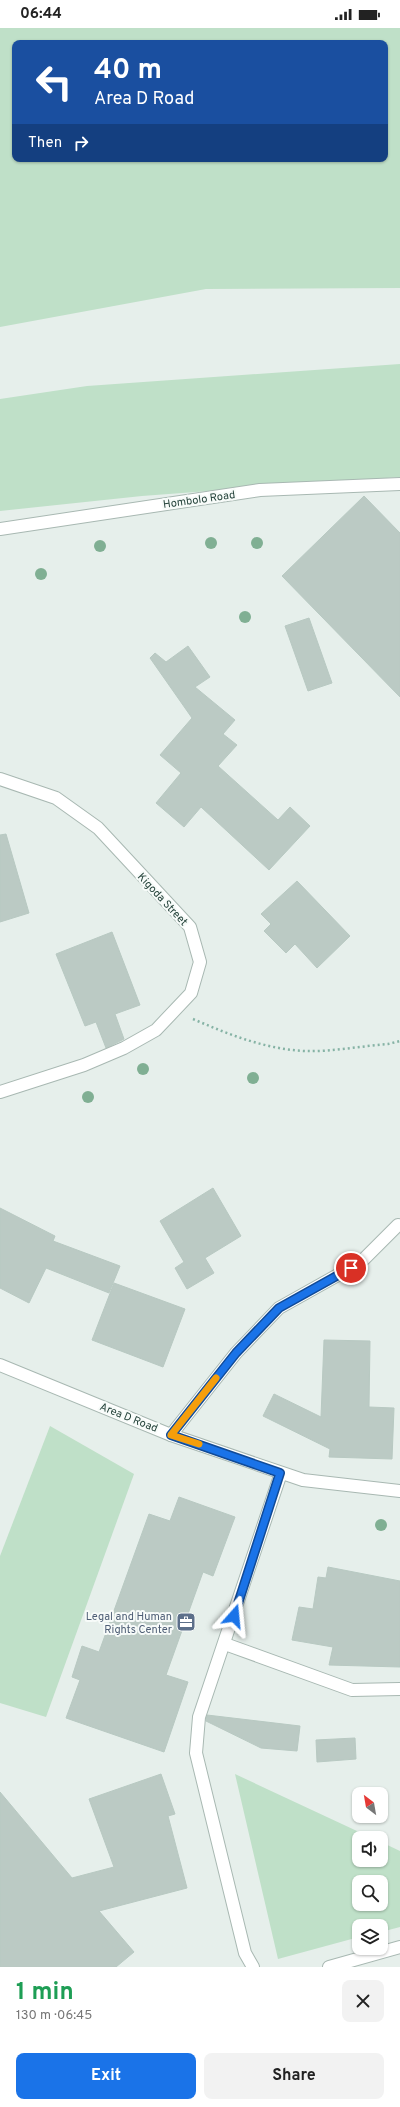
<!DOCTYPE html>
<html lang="en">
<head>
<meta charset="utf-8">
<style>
	body { margin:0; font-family:Overpass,sans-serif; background:#f2f2f2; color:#222; height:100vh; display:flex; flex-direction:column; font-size:15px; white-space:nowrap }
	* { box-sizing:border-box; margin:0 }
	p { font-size:13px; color:#767676 }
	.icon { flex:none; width:22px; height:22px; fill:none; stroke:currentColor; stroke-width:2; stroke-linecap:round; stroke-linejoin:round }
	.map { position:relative; height:1939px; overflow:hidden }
	.sheet { display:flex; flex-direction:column; background:#fff; flex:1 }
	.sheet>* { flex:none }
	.hud { position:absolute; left:12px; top:12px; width:376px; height:122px; border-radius:8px; box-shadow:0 1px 3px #0004; background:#1a4fa0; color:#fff; overflow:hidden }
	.needle { width:26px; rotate:329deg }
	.fabs { position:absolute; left:352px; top:1759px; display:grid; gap:8px }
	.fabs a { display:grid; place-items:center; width:36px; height:36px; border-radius:8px; background:#fff; box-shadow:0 1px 3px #0004; font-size:20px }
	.pin { position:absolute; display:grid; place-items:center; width:34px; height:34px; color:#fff; margin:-17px; border:2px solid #fff; border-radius:50%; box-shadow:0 1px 4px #0007 }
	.me { position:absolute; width:44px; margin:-22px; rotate:18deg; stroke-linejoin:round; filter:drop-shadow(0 0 3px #0008) }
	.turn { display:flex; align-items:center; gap:14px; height:84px; padding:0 16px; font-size:18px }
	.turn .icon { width:52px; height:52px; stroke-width:2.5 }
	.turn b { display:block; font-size:28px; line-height:34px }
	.then { display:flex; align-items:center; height:38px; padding:0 16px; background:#0003; gap:8px; font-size:15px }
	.round { display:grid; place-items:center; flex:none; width:42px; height:42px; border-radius:8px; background:#f2f2f2 }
	.summary { display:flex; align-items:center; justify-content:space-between; height:68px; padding:0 16px }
	h1 { font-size:24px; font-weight:700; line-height:30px; color:#1e9e55 }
	.primary-button { display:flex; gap:8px; margin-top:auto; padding:8px 16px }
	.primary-button a { flex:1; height:46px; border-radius:8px; background:#1a73e8; color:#fff; font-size:16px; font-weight:700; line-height:46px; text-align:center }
	.primary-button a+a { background:#f2f2f2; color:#222 }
	.status { display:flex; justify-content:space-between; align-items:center; height:28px; padding:0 20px; background:#fff; direction:ltr }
	.status svg { height:11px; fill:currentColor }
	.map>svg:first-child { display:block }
	.green { fill:#bfe0c8; fill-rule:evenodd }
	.building { fill:#bbcac4; stroke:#b8c9c2 }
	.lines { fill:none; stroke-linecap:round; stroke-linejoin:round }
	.minor-casing { stroke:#a8b8b2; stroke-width:14 }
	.tertiary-casing { stroke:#a8b8b2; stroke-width:14 }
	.path { stroke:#86b3a5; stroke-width:2.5; stroke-dasharray:2 3; stroke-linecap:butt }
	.minor { stroke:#fff; stroke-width:12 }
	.tertiary { stroke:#fff; stroke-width:12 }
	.tree { fill:#80af93 }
	.route-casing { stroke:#114b97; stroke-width:10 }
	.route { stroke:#1a73e8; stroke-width:7 }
	.slow { stroke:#f59e0b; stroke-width:7 }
	.labels { text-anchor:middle; stroke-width:4; stroke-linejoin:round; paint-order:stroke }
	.street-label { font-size:11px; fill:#24423a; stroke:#f7fbf9 }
	.service-label { font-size:11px; fill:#4e5e75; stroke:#f7fbf9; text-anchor:end }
</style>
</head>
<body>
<div class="status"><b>06:44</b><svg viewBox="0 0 49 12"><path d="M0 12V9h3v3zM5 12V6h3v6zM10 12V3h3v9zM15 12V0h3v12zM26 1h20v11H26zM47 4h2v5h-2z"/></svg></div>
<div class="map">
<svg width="400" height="1939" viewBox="0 0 400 1939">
	<rect width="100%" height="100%" fill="#e6efeb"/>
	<g class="green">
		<path d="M0,0h400v260l-194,1 -206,38zM15,15h370v116h-370z"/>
		<path d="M400,336v113l-258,19 -142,15v-112l87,-13z"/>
		<path d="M50,1398l84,48 -88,243 -46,-14v-147z"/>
		<path d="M235,1746l137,64h-13v22h22v-18l19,9v76l-19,5v-6h-22v11l-81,22zM359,1854h22v22h-22z"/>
	</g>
	<g class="building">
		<path d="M364,468l36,37v164l-118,-121z"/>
		<path d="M309,590l23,65 -24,8 -23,-65z"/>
		<path d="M188,618l22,31 -15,10 40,33 -12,14 14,11 -19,21 60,54 12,-13 20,19 -41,44 -68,-63 -17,20 -28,-24 25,-30 -21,-18 32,-37 -42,-60 5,-5 11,9z"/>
		<path d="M6,806l23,79 -29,9v-87z"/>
		<path d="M297,853l53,55 -33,32 -22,-24 -9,9 -22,-22 7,-7 -10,-10z"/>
		<path d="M112,904l28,73 -25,9 9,25 -18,9 -10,-26 -11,4 -29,-72z"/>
		<path d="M213,1160l28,48 -36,22 9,15 -27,16 -12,-21 9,-6 -24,-41z"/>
		<path d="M0,1180l55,28 -2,5 67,25 -11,27 -63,-25 -17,35 -29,-15z"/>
		<path d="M114,1255l71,26 -22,58 -71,-27z"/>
		<path d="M324,1312l46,1 -1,66 25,1 -2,51 -63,-2 1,-8 -67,-33 11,-22 47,23z"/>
		<path d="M179,1469l56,20 -22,59 -10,-4 -37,103 22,7 -24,70 -98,-34 14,-38 -8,-3 10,-31 17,6 50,-138 21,7z"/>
		<path d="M328,1539l72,14v86l-71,-2 4,-18 -41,-7 7,-33 14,2 5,-32 8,1z"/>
		<path d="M207,1687l93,11 -3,25 -36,-3 -55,-27z"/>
		<path d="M355,1710l1,21 -39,3 -1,-22z"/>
		<path d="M161,1746l14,40 -7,2 19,72 -88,23 35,41 -18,15h-116v-175l72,86 42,-11 -25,-68z"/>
	</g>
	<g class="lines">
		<g class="minor-casing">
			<g id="minor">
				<path d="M0,751l56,19 42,30 92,99 10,35 -9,31 -35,37 -32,18 -40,17 -84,27"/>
				<path d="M0,1337l171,70 132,45 97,11"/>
				<path d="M171,1407l65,-82 43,-45 82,-46 37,-37"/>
				<path d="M225,1616l127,46 48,-1"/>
				<path d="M253,1939l-8,-14 -49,-200 3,-36 82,-244"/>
				<path d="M329,1939l71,-20"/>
			</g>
		</g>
		<g class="tertiary-casing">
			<path id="tertiary" d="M0,501l260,-39 140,-6"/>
		</g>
		<path class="path" d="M193,991c37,16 72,30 112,32 26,1 56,-5 83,-7l12,-3"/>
		<use href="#minor" class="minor"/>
		<use href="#tertiary" class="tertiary"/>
	</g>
	<g class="tree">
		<circle cx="211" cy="515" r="6"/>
		<circle cx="257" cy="515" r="6"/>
		<circle cx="100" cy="518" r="6"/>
		<circle cx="41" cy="546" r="6"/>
		<circle cx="245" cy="589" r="6"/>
		<circle cx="143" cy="1041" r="6"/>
		<circle cx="253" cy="1050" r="6"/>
		<circle cx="88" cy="1069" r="6"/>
		<circle cx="381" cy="1497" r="6"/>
	</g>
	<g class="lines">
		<g class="route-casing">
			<path id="route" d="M234,1588l46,-143 -109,-38 65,-82 43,-45 72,-40"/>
		</g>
		<use href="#route" class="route"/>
		<path class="slow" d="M199,1416l-28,-9 45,-57"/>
	</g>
	<defs>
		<g id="office-square" transform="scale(1)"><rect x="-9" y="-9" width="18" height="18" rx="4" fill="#5c6f8a" stroke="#f7fbf9"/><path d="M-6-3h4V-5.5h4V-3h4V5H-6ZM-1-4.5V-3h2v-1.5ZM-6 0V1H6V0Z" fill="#fff"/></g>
	</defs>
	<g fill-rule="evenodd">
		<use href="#office-square" x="186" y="1594"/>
	</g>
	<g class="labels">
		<g class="street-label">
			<text transform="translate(199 471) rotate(-8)" y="4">Hombolo Road</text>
			<text transform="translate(163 871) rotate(47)" y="4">Kigoda Street</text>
			<text transform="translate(129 1389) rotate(22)" y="4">Area D Road</text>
		</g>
		<g class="service-label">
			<text x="172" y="1592">Legal and Human<tspan x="172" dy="13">Rights Center</tspan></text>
		</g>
	</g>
</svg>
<div class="fabs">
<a><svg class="needle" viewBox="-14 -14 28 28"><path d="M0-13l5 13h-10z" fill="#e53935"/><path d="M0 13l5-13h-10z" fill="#767676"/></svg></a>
<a><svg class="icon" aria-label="sound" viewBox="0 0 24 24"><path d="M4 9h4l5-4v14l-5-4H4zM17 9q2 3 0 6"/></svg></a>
<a><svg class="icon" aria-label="search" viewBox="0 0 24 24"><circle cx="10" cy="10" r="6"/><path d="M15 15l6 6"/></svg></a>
<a><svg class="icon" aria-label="layers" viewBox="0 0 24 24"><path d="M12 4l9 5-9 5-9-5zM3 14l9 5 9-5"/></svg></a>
</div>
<div class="pin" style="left:351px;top:1240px;background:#d93025"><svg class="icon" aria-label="arrive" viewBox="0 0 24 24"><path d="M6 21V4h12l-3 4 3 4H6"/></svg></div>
<svg class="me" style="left:234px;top:1588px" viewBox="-20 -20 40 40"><path d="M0-17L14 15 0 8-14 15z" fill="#1a73e8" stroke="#fff" stroke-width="4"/></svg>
<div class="hud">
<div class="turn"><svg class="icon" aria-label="left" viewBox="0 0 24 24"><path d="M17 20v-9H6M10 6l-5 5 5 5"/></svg><div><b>40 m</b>Area D Road</div></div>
<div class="then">Then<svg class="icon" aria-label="right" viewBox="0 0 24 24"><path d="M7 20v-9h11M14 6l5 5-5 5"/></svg></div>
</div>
</div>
<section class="sheet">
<div class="summary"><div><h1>1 min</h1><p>130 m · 06:45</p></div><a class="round"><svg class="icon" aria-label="close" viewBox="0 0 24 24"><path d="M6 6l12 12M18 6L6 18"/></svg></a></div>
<div class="primary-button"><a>Exit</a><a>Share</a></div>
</section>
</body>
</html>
